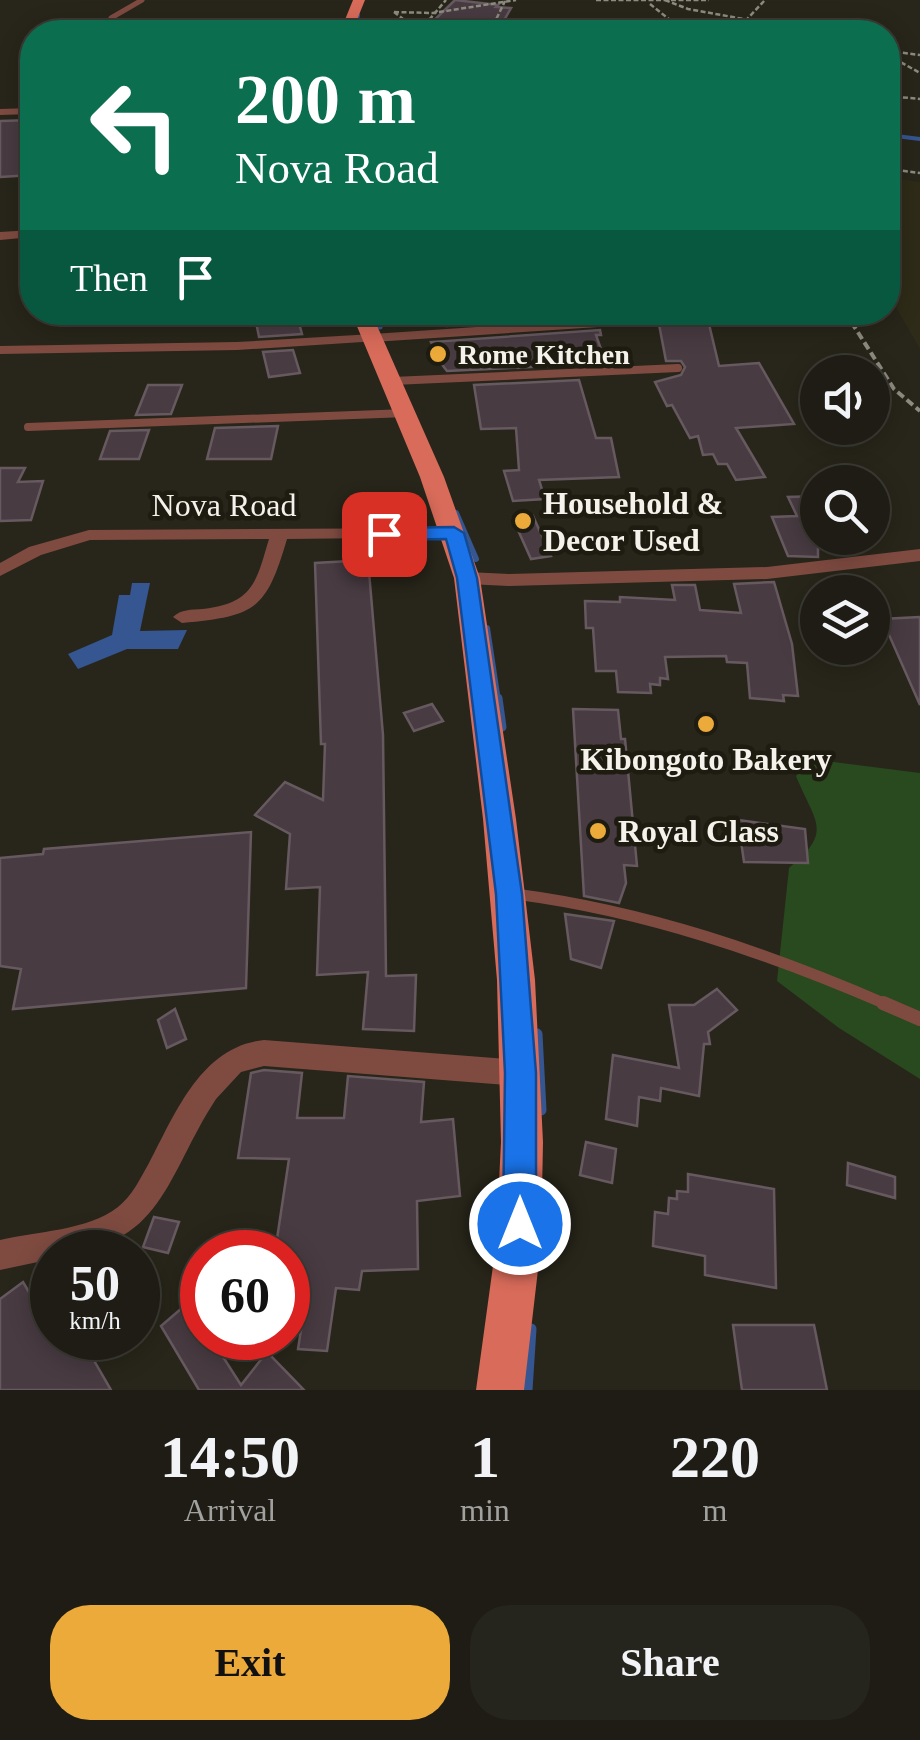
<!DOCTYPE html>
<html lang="en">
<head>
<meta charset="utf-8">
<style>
	body { margin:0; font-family:"Times New Roman",serif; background:#26251d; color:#f1f3f6; height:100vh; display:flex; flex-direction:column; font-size:38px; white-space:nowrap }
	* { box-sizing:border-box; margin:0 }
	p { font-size:32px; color:#a1a1a0 }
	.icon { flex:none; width:55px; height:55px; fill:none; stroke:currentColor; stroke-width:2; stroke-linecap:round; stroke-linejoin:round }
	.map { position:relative; height:1390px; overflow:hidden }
	.drawer { display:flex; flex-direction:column; background:#1e1c14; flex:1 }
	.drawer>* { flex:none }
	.hud { position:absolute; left:20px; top:20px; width:880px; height:305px; border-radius:40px; box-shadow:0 5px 25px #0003,0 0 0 2px #3c3a34; background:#0b6e4f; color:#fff; overflow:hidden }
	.tools { position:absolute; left:800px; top:355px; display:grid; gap:20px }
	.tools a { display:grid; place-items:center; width:90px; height:90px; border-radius:50%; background:#1e1c14; box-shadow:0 5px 25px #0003,0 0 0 2px #3c3a34; font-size:50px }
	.speed { position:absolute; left:30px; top:1230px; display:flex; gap:20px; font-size:50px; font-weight:700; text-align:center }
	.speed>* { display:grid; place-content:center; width:130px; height:130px; border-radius:50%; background:#1e1c14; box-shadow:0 5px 25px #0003,0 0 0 2px #3c3a34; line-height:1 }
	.speed small { font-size:25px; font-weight:400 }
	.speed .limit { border:15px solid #d22; background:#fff; color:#111 }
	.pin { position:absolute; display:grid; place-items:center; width:85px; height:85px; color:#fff; margin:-42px; border-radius:20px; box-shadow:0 5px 15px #0006 }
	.me { position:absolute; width:110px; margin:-55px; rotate:0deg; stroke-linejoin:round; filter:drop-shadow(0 0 8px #0008) }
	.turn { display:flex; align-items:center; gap:35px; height:210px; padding:0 50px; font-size:45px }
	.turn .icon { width:130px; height:130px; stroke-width:2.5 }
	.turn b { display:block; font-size:70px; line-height:85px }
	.then { display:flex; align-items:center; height:95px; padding:0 50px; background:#0003; gap:20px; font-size:38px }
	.eta { display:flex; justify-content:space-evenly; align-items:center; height:170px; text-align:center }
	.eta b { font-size:60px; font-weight:600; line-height:70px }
	.action { display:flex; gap:20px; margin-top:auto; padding:20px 50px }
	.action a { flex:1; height:115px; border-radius:40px; background:#ebaa39; color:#111; font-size:40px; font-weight:600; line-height:115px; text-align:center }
	.action a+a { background:#26251d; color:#f1f3f6 }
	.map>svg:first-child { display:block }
	.built { fill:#2e2b18 }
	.green { fill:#29491e }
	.water { fill:#355691 }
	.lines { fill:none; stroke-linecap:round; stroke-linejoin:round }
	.stream-far4 { stroke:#355691; stroke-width:4 }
	.stream-far3 { stroke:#355691; stroke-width:5 }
	.stream-far2 { stroke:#355691; stroke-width:6 }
	.stream-far1 { stroke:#355691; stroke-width:9 }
	.stream { stroke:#355691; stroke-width:11 }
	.building { fill:#483b42; stroke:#675960; stroke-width:2.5 }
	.path-far1 { stroke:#8e8c81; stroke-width:2.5; stroke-dasharray:5 2.5; stroke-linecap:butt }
	.path { stroke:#8e8c81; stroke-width:4; stroke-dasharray:8 4; stroke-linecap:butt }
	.lane-far3 { stroke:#7f4b41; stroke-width:5 }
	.lane-far2 { stroke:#7f4b41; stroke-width:8 }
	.lane-far1 { stroke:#7f4b41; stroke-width:11 }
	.lane { stroke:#7f4b41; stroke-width:14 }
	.street { fill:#7f4b41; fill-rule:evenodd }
	.primary { fill:#d86b5a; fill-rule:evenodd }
	.route { fill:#1a73e8; stroke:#114b97; stroke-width:2.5 }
	.poi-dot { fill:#ebaa39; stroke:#1e1c11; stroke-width:4 }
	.labels { text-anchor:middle; stroke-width:9; stroke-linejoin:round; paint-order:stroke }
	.far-poi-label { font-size:28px; font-weight:bold; fill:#f4f2ea; stroke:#1e1c11; text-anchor:start }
	.poi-label { font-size:32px; font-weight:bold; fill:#f4f2ea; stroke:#1e1c11; text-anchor:start }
	.street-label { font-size:32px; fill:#f4f2ea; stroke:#1e1c11 }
</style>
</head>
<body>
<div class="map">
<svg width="920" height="1390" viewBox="0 0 920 1390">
	<rect width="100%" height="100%" fill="#28261a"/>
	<path class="built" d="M888,177l32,5v167l-32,-56z"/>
	<path class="green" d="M810,759l110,14v306l-81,-51 -62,-47 12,-113c45,-37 26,-45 7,-92z"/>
	<path class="water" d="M132,583h18l-10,48 47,-1 -9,19h-51l-49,20 -10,-15 44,-19 7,-40h11z"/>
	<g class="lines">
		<g class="stream-far4">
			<path d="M354,32l4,-17"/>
			<path d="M888,135l32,4"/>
		</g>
		<path class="stream-far3" d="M375,312l5,15"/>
		<g class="stream-far2">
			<path d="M456,513l20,46"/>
			<path d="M487,628l11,73"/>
		</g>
		<path class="stream-far1" d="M498,698l4,29"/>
		<g class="stream">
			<path d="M537,1034l4,76"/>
			<path d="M527,1390l4,-61"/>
		</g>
	</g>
	<g class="building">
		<path d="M455,0l43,5 -2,2 15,1 -13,23h-75z"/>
		<path d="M32,120v55l-32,2v-56z"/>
		<path d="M254,312h42l6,22 -43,3z"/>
		<path d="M457,312h137l1,4 -148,10 -2,-11z"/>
		<path d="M658,319l50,1 11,46 40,-3 35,61 -58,4 29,49 -29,3 -9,-16h-9l-5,-10 -10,1 -5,-19 -8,2 -18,-33 -5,1 -12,-24 26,-7 4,-8 -4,-6h-15z"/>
		<path d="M600,330l1,5h-5l6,17 -27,1 3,8h-5l1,4 -127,6 -17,-22 4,-1 -3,-6z"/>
		<path d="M293,350l7,23 -31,4 -6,-25z"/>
		<path d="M579,380l17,58h15l8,39 -80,3 6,19 -32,2 -9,-30 15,-1 -3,-42 -35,1 -7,-44z"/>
		<path d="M148,385h34l-11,29 -35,1z"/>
		<path d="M278,426l-7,33h-64l8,-31z"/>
		<path d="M149,430l-10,29h-39l10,-28z"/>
		<path d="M0,468h25l-7,14 25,-1 -12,39 -31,1z"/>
		<path d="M818,496v61l-30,-1 -16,-39 25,-1 -9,-19z"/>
		<path d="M533,516l18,40 -20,3 -18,-40z"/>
		<path d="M368,560l15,175 3,241 30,-1 -2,56 -51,-2 5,-57 -51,3 3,-88 -34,2 4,-55 -35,-19 30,-33 38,18 2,-56h-4l-6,-181z"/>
		<path d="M774,582l18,62 6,52 -15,-1 1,6 -34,-3 -3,-35 -20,-1 -1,-6 -61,1 3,22 -8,-1v7l-10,-1 1,9 -33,-1 -2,-21h-20l-3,-43h-7l-1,-27 35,1v-5l55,3 -3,-15h23l5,25 41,3 -7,-29z"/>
		<path d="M920,617v88l-38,-86z"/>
		<path d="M432,704l11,17 -29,10 -10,-18z"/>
		<path d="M573,709l45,1 3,29h4l12,127 -13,-1 2,18 -7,20 -35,-7z"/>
		<path d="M738,820l67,9 3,34 -64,-1z"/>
		<path d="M251,832l-5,156 -233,21 8,-40 -21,-3v-108l43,-4 1,-5z"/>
		<path d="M565,914l49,7 -13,47 -30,-9z"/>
		<path d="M717,989l20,21 -29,22 2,12h-6l-5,52 -38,-8 -1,13 -21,-4 -2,29 -31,-7 7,-64 66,13 -10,-63h25z"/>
		<path d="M175,1009l11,30 -19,9 -9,-28z"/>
		<path d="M264,1070l38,3 -5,45h47l4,-42 76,6 -3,40 32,-3 7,77 -43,5 1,68 -56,2 -3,19 -23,-2 -9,63 -29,-2 10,-64 -20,-2v-31h-13l14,-93 -51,-1 13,-85z"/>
		<path d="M586,1142l30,7 -4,34 -32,-8z"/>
		<path d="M848,1163l47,14v21l-48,-13z"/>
		<path d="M688,1174l86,15 2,99 -71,-13v-19l-52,-10 2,-34 13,2 1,-16 8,1v-8l11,1z"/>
		<path d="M154,1217l25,5 -11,31 -25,-6z"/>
		<path d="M23,1282l13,22 16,-13v47h29l30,52h-111v-91z"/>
		<path d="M189,1302l13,21v15h9l30,47 26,-33 37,38h-105l-38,-64z"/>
		<path d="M733,1325h81l13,65h-85z"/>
	</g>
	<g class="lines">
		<g class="path-far1">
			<path d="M596,0h113"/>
			<path d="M665,0l23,9 128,23"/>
			<path d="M650,4l20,16 -12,12"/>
			<path d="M394,12l39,1 83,-13"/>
			<path d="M394,12l13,10 23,3"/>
			<path d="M431,32l3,-3 -5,-9 17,-20"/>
			<path d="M490,32l15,-31"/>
			<path d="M735,32l30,-32"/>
			<path d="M888,51l32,4"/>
			<path d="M888,55l32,18"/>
			<path d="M888,96l32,3"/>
			<path d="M888,169l32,4"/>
		</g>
		<path class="path" d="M845,312l49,77 26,22"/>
		<path class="lane-far3" d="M111,18l31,-18"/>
		<g class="lane-far2">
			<path d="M373,338l270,-18"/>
			<path d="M393,381l285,-13"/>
			<path d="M28,427l379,-14"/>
		</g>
		<path class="lane-far1" d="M515,894c131,17 253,59 373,111"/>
		<path class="lane" d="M883,1003l37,16"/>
		<g class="street">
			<path d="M32,108v6l-32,1v-6z"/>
			<path d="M32,230v7l-32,3v-8z"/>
			<path d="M373,334l7,4 -2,3 -141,9 -237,4v-8l237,-4z"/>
			<path d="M454,528l6,1 3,4 -3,4 -173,2c-21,72 -32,77 -105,84l-9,-6c8,-8 18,-7 30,-8 50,-6 53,-26 66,-70l-179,1 -49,15 -41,21v-13l29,-16 60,-17z"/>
			<path d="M920,549v12l-153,18 -258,7 -42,-2 -9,-6 9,-6 42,2 258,-7z"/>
			<path d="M264,1040l257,20 9,4 4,9 -4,9 -9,4 -257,-20 -23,6 -25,27c-50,76 -54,153 -164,153v7l-52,11v-30c37,-9 87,-9 118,-33 14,-11 22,-28 31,-44 26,-49 52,-117 115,-123z"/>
		</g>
		<g class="primary">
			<path d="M353,0h12l-13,32h-12z"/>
			<path d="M351,312h20l73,165 36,101 36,241 19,161 8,162 -2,102 -17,146h-48l20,-146 5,-102 -4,-162 -14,-161 -29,-241 -34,-101z"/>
		</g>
	</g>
	<path class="route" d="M454,527l10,6 13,45 45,316 14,179v151l-5,12 -11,5 -12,-5 -5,-12 2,-151 -9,-179 -39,-316 -11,-39 -62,1 -10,-6 10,-6z"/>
	<g class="poi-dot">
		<circle cx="438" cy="354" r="10"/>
		<circle cx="523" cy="521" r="10"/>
		<circle cx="706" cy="724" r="10"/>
		<circle cx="598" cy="831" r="10"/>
	</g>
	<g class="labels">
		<g class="far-poi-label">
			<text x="458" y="364">Rome Kitchen</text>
		</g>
		<g class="poi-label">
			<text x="543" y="514">Household &amp;<tspan x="543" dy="37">Decor Used</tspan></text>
			<text x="706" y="770" text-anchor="middle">Kibongoto Bakery</text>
			<text x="618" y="842">Royal Class</text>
		</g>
		<g class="street-label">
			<text x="224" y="516">Nova Road</text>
		</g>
	</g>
</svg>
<div class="tools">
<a><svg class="icon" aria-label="sound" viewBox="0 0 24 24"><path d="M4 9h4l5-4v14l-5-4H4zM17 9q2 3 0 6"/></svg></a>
<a><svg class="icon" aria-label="search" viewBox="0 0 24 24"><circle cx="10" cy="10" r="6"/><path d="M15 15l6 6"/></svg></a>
<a><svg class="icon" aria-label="layers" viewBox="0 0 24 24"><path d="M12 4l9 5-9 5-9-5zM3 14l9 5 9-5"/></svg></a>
</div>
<div class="speed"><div>50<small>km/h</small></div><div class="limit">60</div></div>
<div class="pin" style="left:384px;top:534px;background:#d93025"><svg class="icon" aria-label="arrive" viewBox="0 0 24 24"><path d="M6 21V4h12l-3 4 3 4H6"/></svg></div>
<svg class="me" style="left:520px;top:1224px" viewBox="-20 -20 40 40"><circle r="17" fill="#1a73e8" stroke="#fff" stroke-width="3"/><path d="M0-11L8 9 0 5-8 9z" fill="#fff"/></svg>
<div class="hud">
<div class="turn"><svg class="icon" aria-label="left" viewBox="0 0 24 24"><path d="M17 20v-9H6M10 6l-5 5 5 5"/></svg><div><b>200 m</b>Nova Road</div></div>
<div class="then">Then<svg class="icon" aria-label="arrive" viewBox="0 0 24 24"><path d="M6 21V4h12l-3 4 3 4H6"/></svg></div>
</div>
</div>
<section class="drawer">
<div class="eta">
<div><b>14:50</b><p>Arrival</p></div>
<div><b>1</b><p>min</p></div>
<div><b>220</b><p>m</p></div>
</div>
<div class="action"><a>Exit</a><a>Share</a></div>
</section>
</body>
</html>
